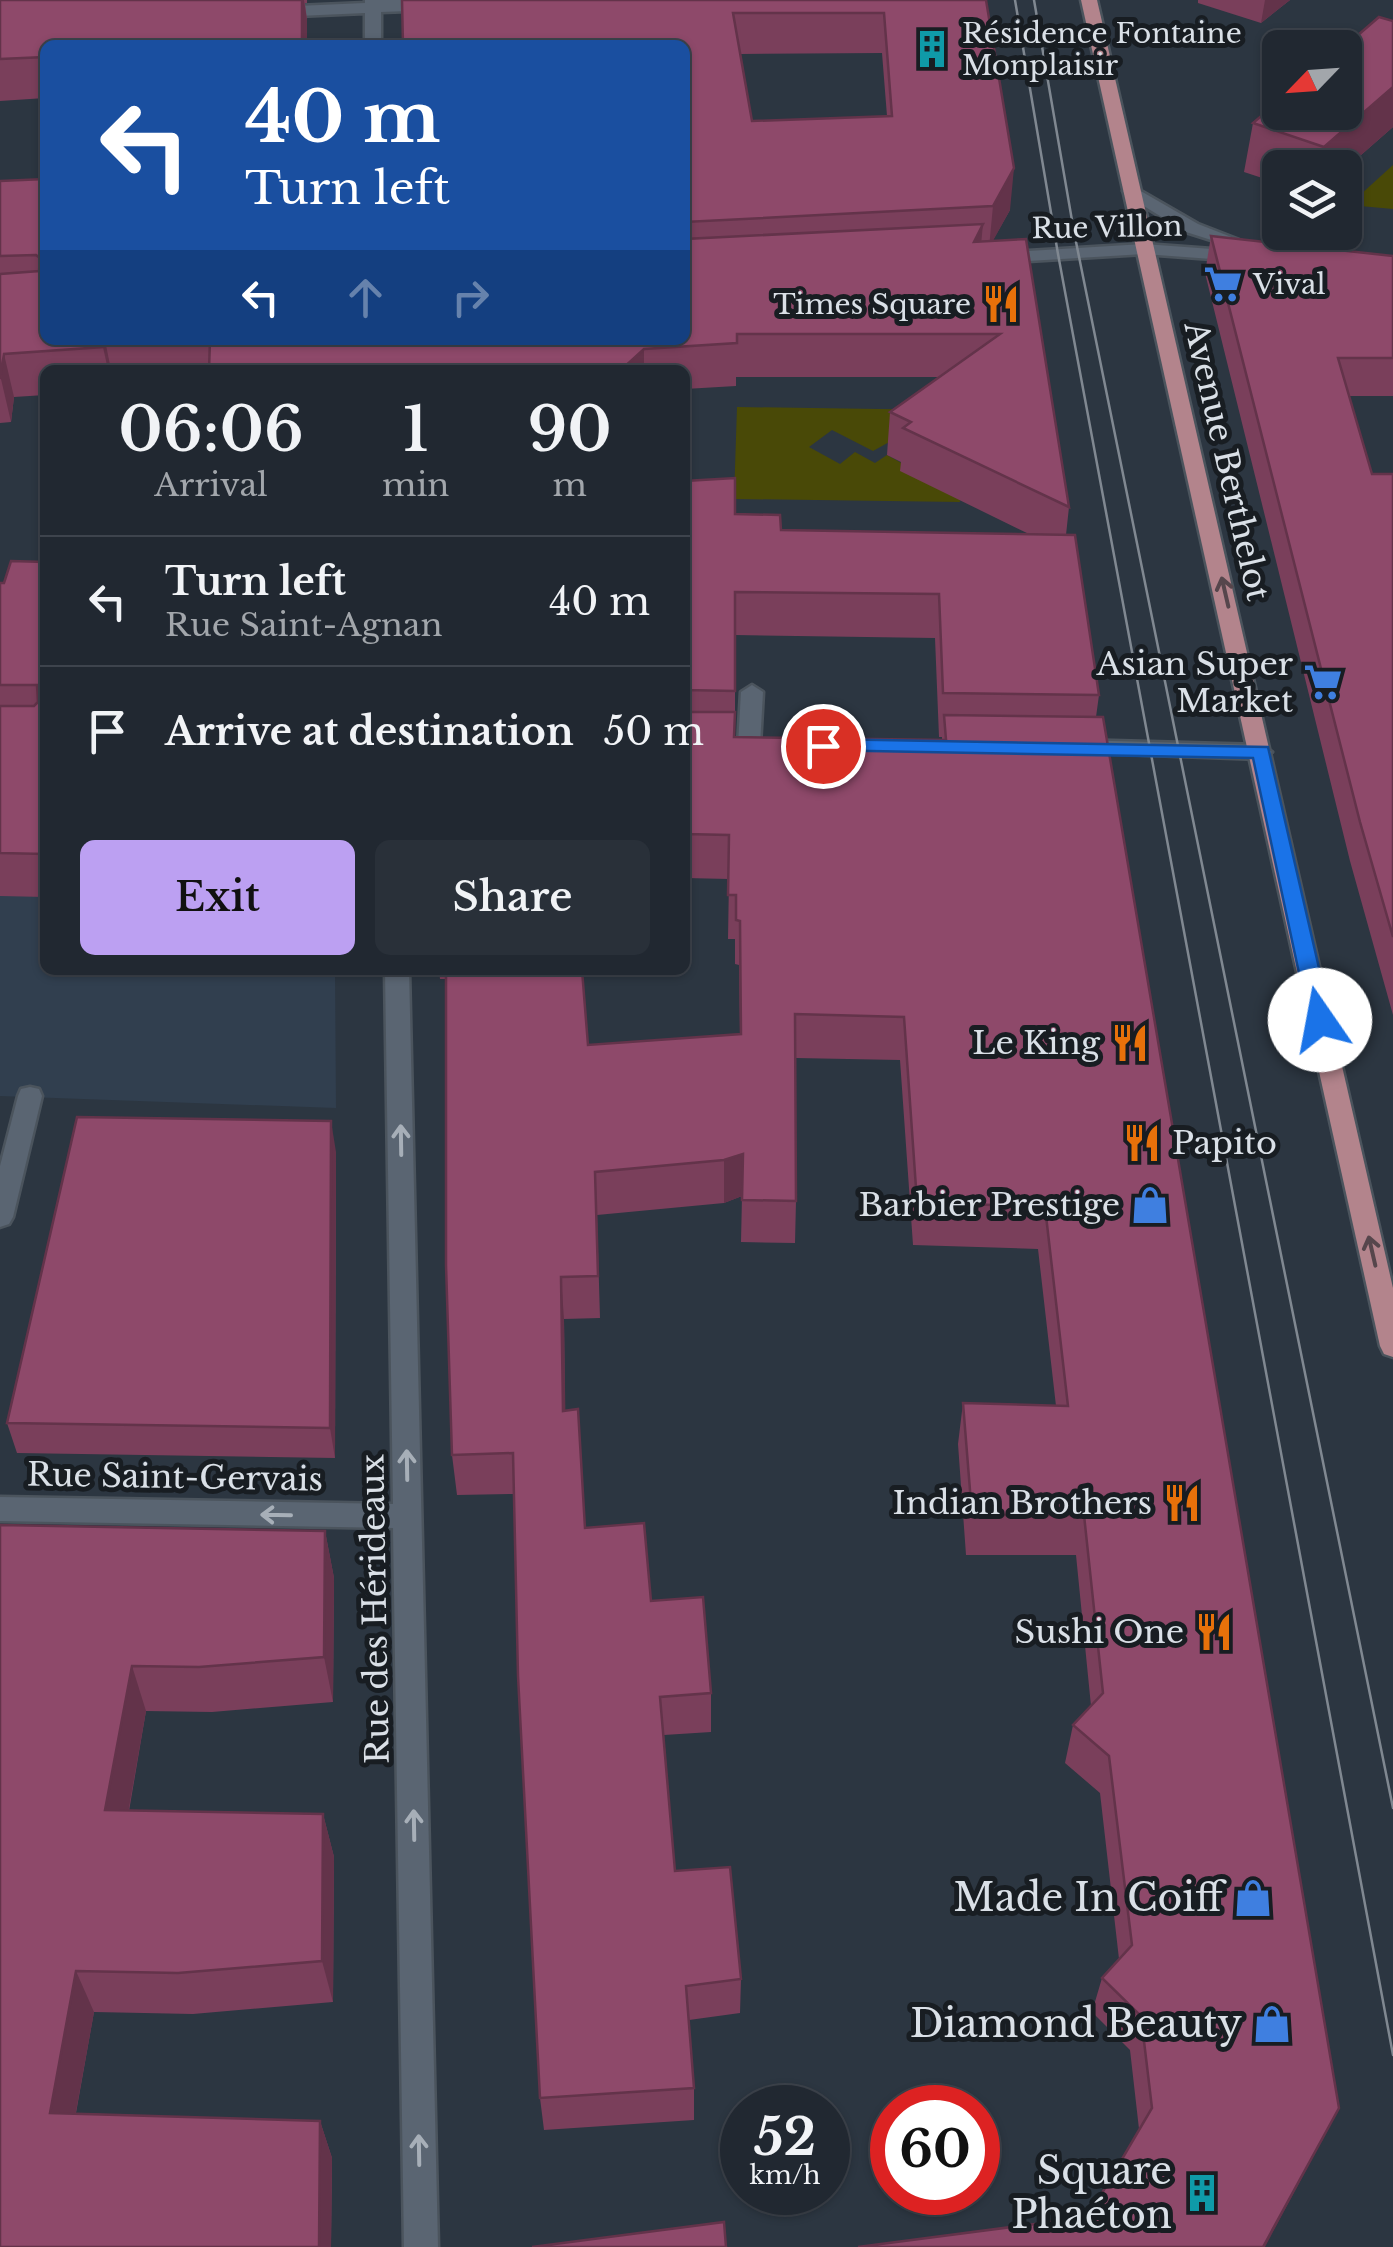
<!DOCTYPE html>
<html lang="en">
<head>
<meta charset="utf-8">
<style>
	body { margin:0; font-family:"Libre Baskerville",serif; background:#293039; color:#f1f3f6; height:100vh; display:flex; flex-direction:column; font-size:38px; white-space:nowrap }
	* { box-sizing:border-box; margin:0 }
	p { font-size:32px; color:#a2a6ab }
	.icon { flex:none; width:55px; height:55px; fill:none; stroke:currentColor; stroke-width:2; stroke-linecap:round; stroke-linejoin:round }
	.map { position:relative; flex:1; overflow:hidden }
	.sheet { position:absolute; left:40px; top:365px; width:650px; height:610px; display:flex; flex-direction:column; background:#212831; border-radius:15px; box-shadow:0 2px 8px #0004,0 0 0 2px #3e444d }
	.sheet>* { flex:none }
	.top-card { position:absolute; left:40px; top:40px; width:650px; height:305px; border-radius:15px; box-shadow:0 2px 8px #0004,0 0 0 2px #3e444d; background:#1a4fa0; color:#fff; overflow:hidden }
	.needle { width:65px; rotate:245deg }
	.controls { position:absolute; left:1262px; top:30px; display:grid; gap:20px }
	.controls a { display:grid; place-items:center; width:100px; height:100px; border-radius:15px; background:#212831; box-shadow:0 2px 8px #0004,0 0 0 2px #3e444d; font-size:50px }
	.speed { position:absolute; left:720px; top:2085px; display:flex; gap:20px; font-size:50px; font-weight:700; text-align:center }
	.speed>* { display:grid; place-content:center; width:130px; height:130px; border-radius:50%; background:#212831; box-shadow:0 2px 8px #0004,0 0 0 2px #3e444d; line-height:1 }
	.speed small { font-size:25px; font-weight:400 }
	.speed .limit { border:15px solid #d22; background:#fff; color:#111 }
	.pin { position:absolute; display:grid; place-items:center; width:85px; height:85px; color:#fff; margin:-42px; border:5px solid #fff; border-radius:50%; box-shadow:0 2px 10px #0007 }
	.me { position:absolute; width:110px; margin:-55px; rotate:348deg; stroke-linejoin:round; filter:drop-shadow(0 0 8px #0008) }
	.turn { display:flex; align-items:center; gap:35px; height:210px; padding:0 40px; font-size:45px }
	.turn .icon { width:130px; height:130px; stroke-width:2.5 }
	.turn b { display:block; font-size:70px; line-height:85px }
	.lanes { display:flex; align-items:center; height:95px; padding:0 40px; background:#0003; justify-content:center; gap:50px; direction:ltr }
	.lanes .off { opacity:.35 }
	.eta { display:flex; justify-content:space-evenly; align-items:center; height:170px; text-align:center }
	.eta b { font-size:60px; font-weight:600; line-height:70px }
	.cta { display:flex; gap:20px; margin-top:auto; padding:20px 40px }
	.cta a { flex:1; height:115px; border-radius:15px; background:#bca0f2; color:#111; font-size:40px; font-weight:600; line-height:115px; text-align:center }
	.cta a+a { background:#293039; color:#f1f3f6 }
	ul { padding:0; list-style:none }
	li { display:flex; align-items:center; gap:30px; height:130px; padding:0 40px; border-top:2px solid #3e444d }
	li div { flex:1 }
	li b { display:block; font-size:38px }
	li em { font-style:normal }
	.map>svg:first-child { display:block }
	.built { fill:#313f4f }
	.green { fill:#494907 }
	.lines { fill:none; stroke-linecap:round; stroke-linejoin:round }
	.service-casing { stroke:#4b545d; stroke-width:5 }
	.pedestrian-casing { stroke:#4b545d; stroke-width:5 }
	.minor-casing { stroke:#4b545d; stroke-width:5 }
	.primary-casing { stroke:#4b545d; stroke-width:5 }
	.service { fill:#5a6572; fill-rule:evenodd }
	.pedestrian { fill:#5a6572; fill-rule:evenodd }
	.minor { fill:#5a6572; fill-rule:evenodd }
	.primary { fill:#b3848c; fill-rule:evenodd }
	.tram { stroke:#808891; stroke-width:2.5 }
	.wall { fill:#7a3f5b; fill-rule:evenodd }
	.shaded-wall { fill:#63334a }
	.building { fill:#8e496a; stroke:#63334a; stroke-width:2.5; fill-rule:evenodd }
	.oneway { stroke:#56464c }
	.oneway2 { stroke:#a7afb8 }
	.route { fill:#1a73e8; stroke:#114b97; stroke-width:2.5 }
	.labels { text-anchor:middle; stroke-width:10; stroke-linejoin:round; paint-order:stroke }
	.far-poi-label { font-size:28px; fill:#dae0e7; stroke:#181d22; text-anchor:start }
	.far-street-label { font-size:28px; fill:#dae0e7; stroke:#181d22 }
	.street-label { font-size:32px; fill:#dae0e7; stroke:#181d22 }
	.poi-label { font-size:32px; fill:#dae0e7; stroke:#181d22; text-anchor:end }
	.near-poi-label { font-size:38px; fill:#dae0e7; stroke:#181d22; text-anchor:end }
</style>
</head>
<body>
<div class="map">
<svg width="1393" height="2247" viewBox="0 0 1393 2247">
	<rect width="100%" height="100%" fill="#2c3641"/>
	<path class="built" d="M0,765l45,1v204h290l1,138 -336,-12z"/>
	<g class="green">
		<path d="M1393,165v44l-44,-4z"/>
		<path d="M737,407l210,3 -74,41 -41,-21 -23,17 31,17 15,-12 20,11 12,-8 72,40 1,7 -226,-3z"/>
	</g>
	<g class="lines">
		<g class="service-casing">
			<path id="service" d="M752,685l11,7 -3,53 -11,7 -11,-7 3,-53z"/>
		</g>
		<g class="pedestrian-casing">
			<path id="pedestrian" d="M30,1087l9,2 3,7 -29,121 -4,7 -9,3v-61l18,-70 3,-7z"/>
		</g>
		<g class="minor-casing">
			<g id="minor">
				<path d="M365,0h70l8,5 -8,5 -54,2v33h-16v-32l-90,4 -8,-5 8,-5 90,-4z"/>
				<path d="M1132,186l66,38 54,21 -9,5 -57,-18 -60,-37 -3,-4z"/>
				<path d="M1144,244l95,7 9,5 -9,5 -95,-7 -150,9 -9,-5 9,-5z"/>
				<path d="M1076,740l185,5 11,7 -11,7 -193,-7 -3,-5z"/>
				<path d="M385,970h24l29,1277h-34l-11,-719 -393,-7v-24l393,7z"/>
			</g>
		</g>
		<g class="primary-casing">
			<path id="primary" d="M1081,0h16l296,1288v69l-9,-3 -4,-8z"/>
		</g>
		<use href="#service" class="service"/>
		<use href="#pedestrian" class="pedestrian"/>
		<use href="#minor" class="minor"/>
		<use href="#primary" class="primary"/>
		<g class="tram">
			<path d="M1015,0l43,254 335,1801"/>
			<path d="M1034,0l40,232 319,1576"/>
		</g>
	</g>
	<g class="wall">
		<path d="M0,0h307v3h-2l2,17 -262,25v53l-45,3z"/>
		<path d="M402,0h584l24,210 -17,30 76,267 -3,28 33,160 -3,22 227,1423 -235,77 51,-88 -9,-79 -38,-38 10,-34 17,-19 -19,-166 -35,-30 8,-38 18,-19 -15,-151h-110l-8,-111 5,-41 93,3 -18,-157 -125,-4 -13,-185 -104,-2v143l-1,42 -54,-1 1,-46 -18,7 -127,12 3,103 -36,1 1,92 20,117 66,73 60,92v39l-47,3 11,136 66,108 -1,34 -51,7 5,68v32l-150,10 -4,-32 -26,-604 -57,1 -5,-40 -6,-476h-6l-1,-9h150l-7,1 6,74 152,-11 -1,-69 -4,-1v-25h-7l1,-60 -44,-1v-397l50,33 46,16 250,5 -131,-64 1,-9 -14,-7 3,-43 49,-35h-203v9l-51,3v-19h-640v25l-31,2 -3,25 -11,1v-242l45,-2v161h640v-295zM882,53l5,63 -135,5 -12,-67zM735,635l200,3 4,99h3v3l-207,-3z"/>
		<path d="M1198,0h92l-29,23 -63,-20z"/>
		<path d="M1393,21v106l-48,42v-1h-65v16l-36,-12 9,-49z"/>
		<path d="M1211,236l182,20v140h-44l23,78h21v541l-43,-154 -145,-588z"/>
		<path d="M45,562v335l-45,-1v-313h4z"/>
		<path d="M336,1152l-1,306 -318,-5 -10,-30z"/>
		<path d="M0,1525l325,6 9,47 -1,124 -121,10 -66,-1 -17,100 194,3 11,43 -1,145 -140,12 -99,-2 -18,101 244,8 12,37 -1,89h-331z"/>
	</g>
	<g class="shaded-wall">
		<path d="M302,0h2l3,20v25h-5z"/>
		<path d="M1265,0h25l-29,23z"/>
		<path d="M1393,87v40l-48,42v-1h-25l4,-21z"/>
		<path d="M1014,168l-4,42 -21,38 4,-42z"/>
		<path d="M983,224l-4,42 -5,-24z"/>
		<path d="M104,340h1l6,30h-3l-5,-23z"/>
		<path d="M644,349v21h-23z"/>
		<path d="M4,354l10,43 -3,25 -10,-43z"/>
		<path d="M331,1121l5,31 -1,306 -5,-30z"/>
		<path d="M743,1154l-1,42 -18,7v-43z"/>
		<path d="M561,1277l3,42 2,133 -3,-41z"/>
		<path d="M325,1531l9,47 -1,124 -9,-45z"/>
		<path d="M132,1666l14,45 -25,142 -16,-43z"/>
		<path d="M323,1814l11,43 -1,145 -11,-41z"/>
		<path d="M76,1971l18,41 -25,138 -19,-37z"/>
		<path d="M1339,2108l-74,139h-2z"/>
		<path d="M320,2121l12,37 -1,89h-12z"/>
	</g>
	<g class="building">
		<path d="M0,0h302v45h-257v12l-45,2z"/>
		<path d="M402,0h584l28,168 -21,38 -308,16v-177h-282zM733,13h151l8,103 -140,5z"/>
		<path d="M1379,17l14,4v66l-69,60 -71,-24 27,-23v12h65v-64h-2z"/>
		<path d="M45,179v161h59l-1,7 -99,7 -4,25v-105l39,-3 1,-13 -4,-3 -36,1v-75z"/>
		<path d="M983,224l-9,18 52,-3 43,268 -166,-79 8,-6 -21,-10 110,-78h-263v9l-93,6 -23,21h-412l1,-30h475v-101z"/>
		<path d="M1211,236l182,20v102h-55l34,116h21v463l-33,-115z"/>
		<path d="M735,478v36l45,1 1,15 294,5 24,160 -156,-2 -4,-99 -204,-2v99l-50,-1v-209z"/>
		<path d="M11,561l34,1v292l-45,-1v-147h34l4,-4 -1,-17h-37v-102h4z"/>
		<path d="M685,712h50l-1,25 212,3 -2,-25 159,2 236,1391 -76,139h-405l230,-30 64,-109 -11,-92 -39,-38 30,-33 -23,-189 -36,-31 30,-32 -19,-178h-112l-9,-112 105,3 -23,-199 -128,-5 -13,-185 -109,-3 1,187 -54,-1 1,-46 -19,6 -129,12 3,104 -37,1 2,134 15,-2 7,119 59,-5 7,78 52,-4 8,96 -51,4 15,174 55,-4 11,112 -55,7 8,102 -154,10 -22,-422 -5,-223 -61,2 -6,-190v-295h136l6,75 153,-11 -1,-113 -4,-1v-25h-8l1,-60 -44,-1z"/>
		<path d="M77,1117l254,4 -1,307 -323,-5z"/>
		<path d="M0,1525l325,6 -1,126 -125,10 -67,-1 -27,144 218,4 -1,147 -144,12 -102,-2 -26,142 270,8 -1,126h-319z"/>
		<path d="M724,2222l2,25h-194z"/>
	</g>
	<defs><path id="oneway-shaft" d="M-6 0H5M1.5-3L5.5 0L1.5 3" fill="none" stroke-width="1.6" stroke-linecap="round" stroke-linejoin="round" transform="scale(2.5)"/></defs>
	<g class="oneway">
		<use href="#oneway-shaft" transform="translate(1225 592) rotate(-103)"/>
		<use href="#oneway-shaft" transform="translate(1372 1251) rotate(-103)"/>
	</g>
	<g class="oneway2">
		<use href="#oneway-shaft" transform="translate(401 1140) rotate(-91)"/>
		<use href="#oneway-shaft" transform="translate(407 1465) rotate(-91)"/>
		<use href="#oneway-shaft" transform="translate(276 1515) rotate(-179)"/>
		<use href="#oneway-shaft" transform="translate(414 1825) rotate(-91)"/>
		<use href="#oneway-shaft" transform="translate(419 2150) rotate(-91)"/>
	</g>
	<path class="route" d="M823,739l445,8 63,273 -11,8 -11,-8 -56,-262 -437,-8 -3,-4z"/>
	<defs>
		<g id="building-bare" transform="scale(3)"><path d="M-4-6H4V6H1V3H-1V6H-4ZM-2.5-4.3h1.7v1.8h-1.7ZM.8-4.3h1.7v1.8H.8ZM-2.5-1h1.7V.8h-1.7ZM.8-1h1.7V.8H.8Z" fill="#0f9aa8" stroke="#181d22" stroke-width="2.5" paint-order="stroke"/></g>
		<g id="supermarket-bare" transform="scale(3)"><path d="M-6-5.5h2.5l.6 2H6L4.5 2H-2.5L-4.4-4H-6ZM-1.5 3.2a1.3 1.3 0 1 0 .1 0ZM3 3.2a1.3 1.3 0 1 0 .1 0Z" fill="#3f7fe0" stroke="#181d22" stroke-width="2.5" paint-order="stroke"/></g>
		<g id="restaurant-bare" transform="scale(3)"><path d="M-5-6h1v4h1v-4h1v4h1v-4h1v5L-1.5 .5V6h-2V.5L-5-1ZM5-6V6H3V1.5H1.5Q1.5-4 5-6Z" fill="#e8710a" stroke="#181d22" stroke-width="2.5" paint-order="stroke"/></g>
		<g id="shop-bare" transform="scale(3)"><path d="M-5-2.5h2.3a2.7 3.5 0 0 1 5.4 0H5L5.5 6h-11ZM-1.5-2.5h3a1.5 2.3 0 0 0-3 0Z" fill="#3f7fe0" stroke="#181d22" stroke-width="2.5" paint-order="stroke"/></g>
	</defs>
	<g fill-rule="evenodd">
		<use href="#building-bare" x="932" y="49"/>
		<use href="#supermarket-bare" x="1223" y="284"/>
		<use href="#restaurant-bare" x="1001" y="304"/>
		<use href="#supermarket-bare" x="1323" y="682"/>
		<use href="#restaurant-bare" x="1130" y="1043"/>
		<use href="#restaurant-bare" x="1142" y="1143"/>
		<use href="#shop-bare" x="1150" y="1205"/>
		<use href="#restaurant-bare" x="1182" y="1503"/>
		<use href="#restaurant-bare" x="1214" y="1632"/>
		<use href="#shop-bare" x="1253" y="1898"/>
		<use href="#shop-bare" x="1272" y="2024"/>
		<use href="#building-bare" x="1202" y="2193"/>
	</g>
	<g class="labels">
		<g class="far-poi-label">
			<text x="962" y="43">Résidence Fontaine<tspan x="962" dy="32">Monplaisir</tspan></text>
			<text x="1253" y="294">Vival</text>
			<text x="971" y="314" text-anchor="end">Times Square</text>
		</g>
		<g class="far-street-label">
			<text transform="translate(1107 227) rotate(-1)" y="10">Rue Villon</text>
		</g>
		<g class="street-label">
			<text transform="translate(1227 461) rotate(77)" y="11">Avenue Berthelot</text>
			<text transform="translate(175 1477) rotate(1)" y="11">Rue Saint-Gervais</text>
			<text transform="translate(375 1609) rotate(-91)" y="11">Rue des Hérideaux</text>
		</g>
		<g class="poi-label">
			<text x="1293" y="675">Asian Super<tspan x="1293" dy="37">Market</tspan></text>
			<text x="1100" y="1054">Le King</text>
			<text x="1172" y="1154" text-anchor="start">Papito</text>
			<text x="1120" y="1216">Barbier Prestige</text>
			<text x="1152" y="1514">Indian Brothers</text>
			<text x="1184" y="1643">Sushi One</text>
		</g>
		<g class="near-poi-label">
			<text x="1223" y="1911">Made In Coiff</text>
			<text x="1242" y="2037">Diamond Beauty</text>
			<text x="1172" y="2184">Square<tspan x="1172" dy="44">Phaéton</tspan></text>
		</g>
	</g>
</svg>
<div class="controls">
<a><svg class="needle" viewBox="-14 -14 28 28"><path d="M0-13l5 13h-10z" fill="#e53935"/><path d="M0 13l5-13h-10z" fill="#a2a6ab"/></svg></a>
<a><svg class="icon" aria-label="layers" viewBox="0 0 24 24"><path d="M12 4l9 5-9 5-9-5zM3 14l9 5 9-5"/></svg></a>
</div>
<div class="speed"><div>52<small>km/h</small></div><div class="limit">60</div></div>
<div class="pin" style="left:823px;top:746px;background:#d93025"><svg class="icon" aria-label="arrive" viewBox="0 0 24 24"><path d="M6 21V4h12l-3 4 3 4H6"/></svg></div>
<svg class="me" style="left:1320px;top:1020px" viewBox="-20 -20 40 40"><circle r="19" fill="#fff"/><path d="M0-13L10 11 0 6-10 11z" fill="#1a73e8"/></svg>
<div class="top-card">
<div class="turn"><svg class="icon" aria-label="left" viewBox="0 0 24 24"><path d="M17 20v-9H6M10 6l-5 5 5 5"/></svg><div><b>40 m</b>Turn left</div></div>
<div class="lanes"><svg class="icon" aria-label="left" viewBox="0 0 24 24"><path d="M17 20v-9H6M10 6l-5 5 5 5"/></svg><svg class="icon off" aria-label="ahead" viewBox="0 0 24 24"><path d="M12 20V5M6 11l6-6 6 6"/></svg><svg class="icon off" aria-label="right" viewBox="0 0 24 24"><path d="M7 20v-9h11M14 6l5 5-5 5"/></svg></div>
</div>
<section class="sheet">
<div class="eta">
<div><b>06:06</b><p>Arrival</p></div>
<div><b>1</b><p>min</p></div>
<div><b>90</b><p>m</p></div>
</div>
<ul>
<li><svg class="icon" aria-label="left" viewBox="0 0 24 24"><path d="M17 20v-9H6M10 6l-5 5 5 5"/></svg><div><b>Turn left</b><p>Rue Saint-Agnan</p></div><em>40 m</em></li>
<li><svg class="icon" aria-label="arrive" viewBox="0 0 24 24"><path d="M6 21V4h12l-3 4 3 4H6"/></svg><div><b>Arrive at destination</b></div><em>50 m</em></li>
</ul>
<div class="cta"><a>Exit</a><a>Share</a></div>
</section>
</div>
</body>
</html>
